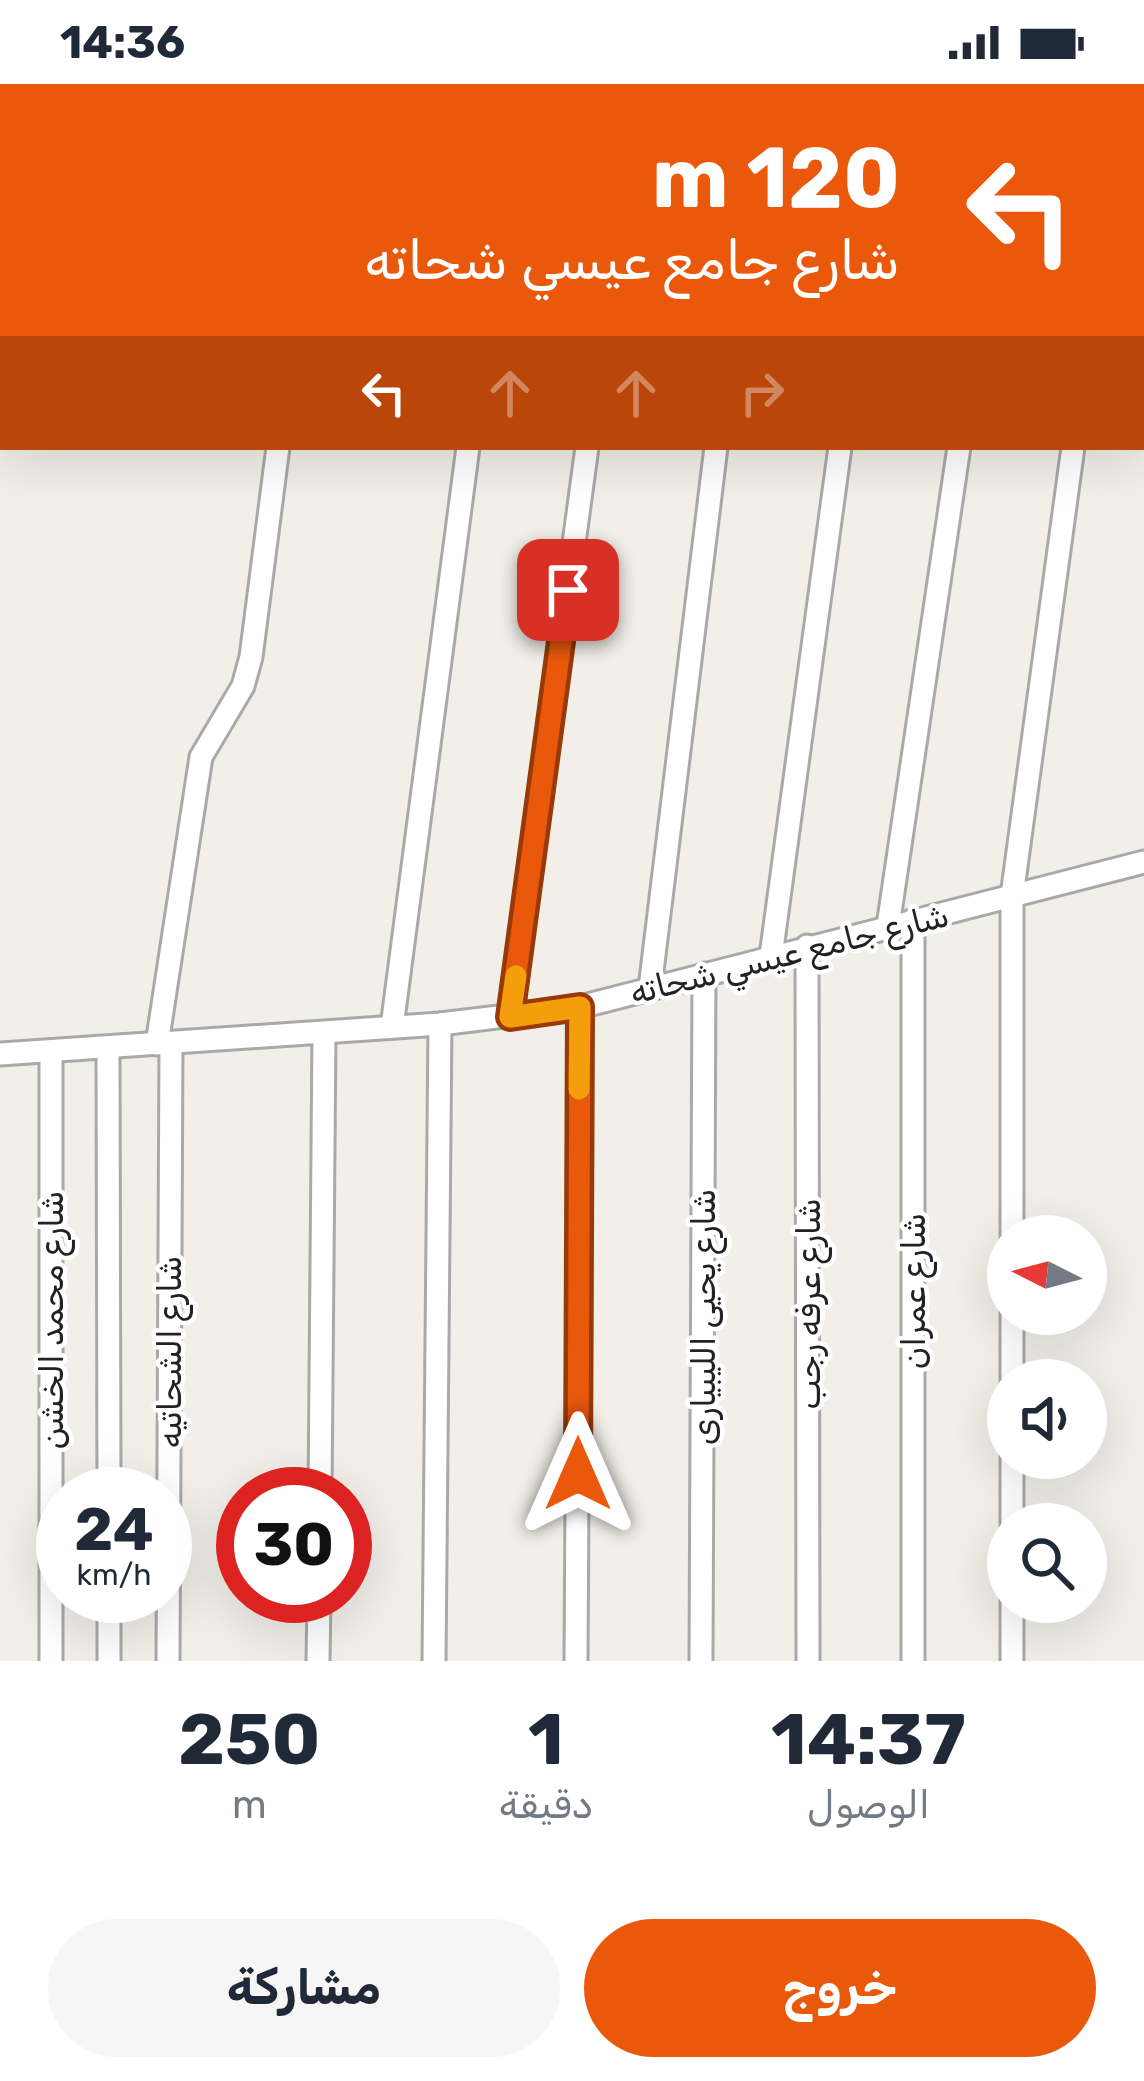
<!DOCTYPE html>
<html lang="ar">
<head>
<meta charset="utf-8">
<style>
	body { margin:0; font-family:Rubik,Vazirmatn,sans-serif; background:#f6f6f7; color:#1f2937; direction:rtl; height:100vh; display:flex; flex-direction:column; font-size:45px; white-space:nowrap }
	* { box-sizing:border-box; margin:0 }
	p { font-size:39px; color:#747a83 }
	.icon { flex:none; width:66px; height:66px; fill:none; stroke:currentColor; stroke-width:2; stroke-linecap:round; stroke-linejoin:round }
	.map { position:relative; height:1577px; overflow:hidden; direction:ltr }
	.side { display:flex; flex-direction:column; background:#fff; flex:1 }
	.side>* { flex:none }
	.top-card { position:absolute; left:0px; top:0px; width:1146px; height:366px; box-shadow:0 12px 48px #0002; direction:rtl; background:#ea580c; color:#fff; overflow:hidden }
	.needle { width:78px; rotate:276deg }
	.fabs { position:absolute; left:987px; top:1131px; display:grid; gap:24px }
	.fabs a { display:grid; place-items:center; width:120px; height:120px; border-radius:50%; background:#fff; box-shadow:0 12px 48px #0002; font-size:60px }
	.speed { position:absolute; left:36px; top:1383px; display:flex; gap:24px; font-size:60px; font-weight:700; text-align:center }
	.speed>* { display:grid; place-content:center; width:156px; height:156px; border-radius:50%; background:#fff; box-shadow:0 12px 48px #0002; line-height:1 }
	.speed small { font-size:30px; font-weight:400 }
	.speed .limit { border:18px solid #d22; background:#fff; color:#111 }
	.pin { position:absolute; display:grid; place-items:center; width:102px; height:102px; color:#fff; margin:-51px; border-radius:24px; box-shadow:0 6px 18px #0006 }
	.me { position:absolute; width:132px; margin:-66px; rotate:0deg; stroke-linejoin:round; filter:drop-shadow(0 0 9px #0008) }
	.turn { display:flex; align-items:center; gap:42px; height:252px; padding:0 48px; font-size:54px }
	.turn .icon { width:156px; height:156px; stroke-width:2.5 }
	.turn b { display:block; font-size:84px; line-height:102px }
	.lanes { display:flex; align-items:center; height:114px; padding:0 48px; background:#0003; justify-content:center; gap:60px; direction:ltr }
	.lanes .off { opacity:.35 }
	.eta { display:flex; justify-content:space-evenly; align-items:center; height:204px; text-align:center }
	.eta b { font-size:72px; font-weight:700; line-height:84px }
	.action { display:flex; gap:24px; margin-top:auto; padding:24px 48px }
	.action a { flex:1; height:138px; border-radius:72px; background:#ea580c; color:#fff; font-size:48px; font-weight:700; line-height:138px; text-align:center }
	.action a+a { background:#f6f6f7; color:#1f2937 }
	.status { display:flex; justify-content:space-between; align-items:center; height:84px; padding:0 60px; background:#fff; direction:ltr }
	.status svg { height:33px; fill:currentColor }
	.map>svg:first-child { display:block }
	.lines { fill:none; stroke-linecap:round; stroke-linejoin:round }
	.street-casing { stroke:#a9a9a9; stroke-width:27 }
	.street { stroke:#fff; stroke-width:21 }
	.route-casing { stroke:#983908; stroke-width:30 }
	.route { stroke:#ea580c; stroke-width:21 }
	.slow { stroke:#f59e0b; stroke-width:21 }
	.labels { text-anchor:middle; stroke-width:9; stroke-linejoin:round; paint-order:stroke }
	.street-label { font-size:33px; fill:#222; stroke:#fff }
</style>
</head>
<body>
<div class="status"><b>14:36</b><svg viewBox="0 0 49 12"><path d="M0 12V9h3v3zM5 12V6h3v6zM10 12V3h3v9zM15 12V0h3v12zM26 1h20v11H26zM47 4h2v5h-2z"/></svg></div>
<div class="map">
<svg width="1144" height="1577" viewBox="0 0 1144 1577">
	<rect width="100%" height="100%" fill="#f2efe9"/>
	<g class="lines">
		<g class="street-casing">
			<g id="street">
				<path d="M326,3v-3"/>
				<path d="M636,3v-3"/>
				<path d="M759,3v-3"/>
				<path d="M1012,3v-3"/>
				<path d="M1122,3v-3"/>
				<path d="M913,836v741"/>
				<path d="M888,842l71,-479"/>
				<path d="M807,862l1,715"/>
				<path d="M771,872l69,-509"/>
				<path d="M650,904l66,-541"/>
				<path d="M510,933l77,-570"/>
				<path d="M392,943l76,-580"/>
				<path d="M157,960l44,-287 42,-71 8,-29 27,-210"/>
				<path d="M108,964l1,446"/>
				<path d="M0,970l440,-30 140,-17 564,-145"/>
				<path d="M1012,1152v-340l61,-449"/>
				<path d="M1012,1296v-66"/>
				<path d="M320,1410l4,-461"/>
				<path d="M1012,1440v-66"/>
				<path d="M109,1512v65"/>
				<path d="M51,1577v-609"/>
				<path d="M168,1577l3,-618"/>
				<path d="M318,1577l1,-65"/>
				<path d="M434,1577l6,-637"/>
				<path d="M576,1577l4,-654"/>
				<path d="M701,1577l3,-687"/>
				<path d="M1012,1577v-59"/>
			</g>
		</g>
		<use href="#street" class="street"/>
	</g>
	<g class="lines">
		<g class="route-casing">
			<path id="route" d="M568,506l-58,427 70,-10 -2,467"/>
		</g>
		<use href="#route" class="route"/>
		<path class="slow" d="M516,892l-6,41 70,-10 -1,82"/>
	</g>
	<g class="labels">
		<g class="street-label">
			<text transform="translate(789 869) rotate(-14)" y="12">شارع جامع عيسي شحاته</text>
			<text transform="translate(913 1207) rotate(-90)" y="12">شارع عمران</text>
			<text transform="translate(808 1220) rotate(-90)" y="12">شارع عرفه رجب</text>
			<text transform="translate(703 1233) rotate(-90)" y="12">شارع يحيى الليبيارى</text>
			<text transform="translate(51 1236) rotate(-90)" y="12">شارع محمد الخشن</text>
			<text transform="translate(169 1268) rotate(-90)" y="12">شارع الشحاتيه</text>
		</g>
	</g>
</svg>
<div class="fabs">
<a><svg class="needle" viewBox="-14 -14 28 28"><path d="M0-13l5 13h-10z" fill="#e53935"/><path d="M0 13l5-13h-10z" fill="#747a83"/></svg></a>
<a><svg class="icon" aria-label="sound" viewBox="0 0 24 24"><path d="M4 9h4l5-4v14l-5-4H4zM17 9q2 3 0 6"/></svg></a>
<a><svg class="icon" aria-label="search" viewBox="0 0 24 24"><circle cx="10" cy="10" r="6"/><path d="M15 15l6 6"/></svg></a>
</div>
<div class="speed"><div>24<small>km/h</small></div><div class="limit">30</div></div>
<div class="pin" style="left:568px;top:506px;background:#d93025"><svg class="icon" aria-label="arrive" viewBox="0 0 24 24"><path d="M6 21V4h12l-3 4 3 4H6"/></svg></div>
<svg class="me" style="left:578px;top:1390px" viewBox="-20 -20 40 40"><path d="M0-17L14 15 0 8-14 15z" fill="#ea580c" stroke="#fff" stroke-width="4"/></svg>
<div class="top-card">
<div class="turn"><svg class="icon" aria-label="left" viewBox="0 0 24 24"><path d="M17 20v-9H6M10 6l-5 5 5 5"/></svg><div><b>120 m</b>شارع جامع عيسي شحاته</div></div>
<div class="lanes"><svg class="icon" aria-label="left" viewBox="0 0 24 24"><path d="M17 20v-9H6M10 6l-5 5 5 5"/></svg><svg class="icon off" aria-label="ahead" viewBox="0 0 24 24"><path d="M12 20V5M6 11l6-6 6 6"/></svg><svg class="icon off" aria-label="ahead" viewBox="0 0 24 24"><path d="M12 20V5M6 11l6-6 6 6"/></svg><svg class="icon off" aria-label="right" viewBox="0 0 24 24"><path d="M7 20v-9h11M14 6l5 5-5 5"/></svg></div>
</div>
</div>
<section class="side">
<div class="eta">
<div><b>14:37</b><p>الوصول</p></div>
<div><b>1</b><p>دقيقة</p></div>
<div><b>250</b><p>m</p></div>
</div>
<div class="action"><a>خروج</a><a>مشاركة</a></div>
</section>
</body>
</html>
